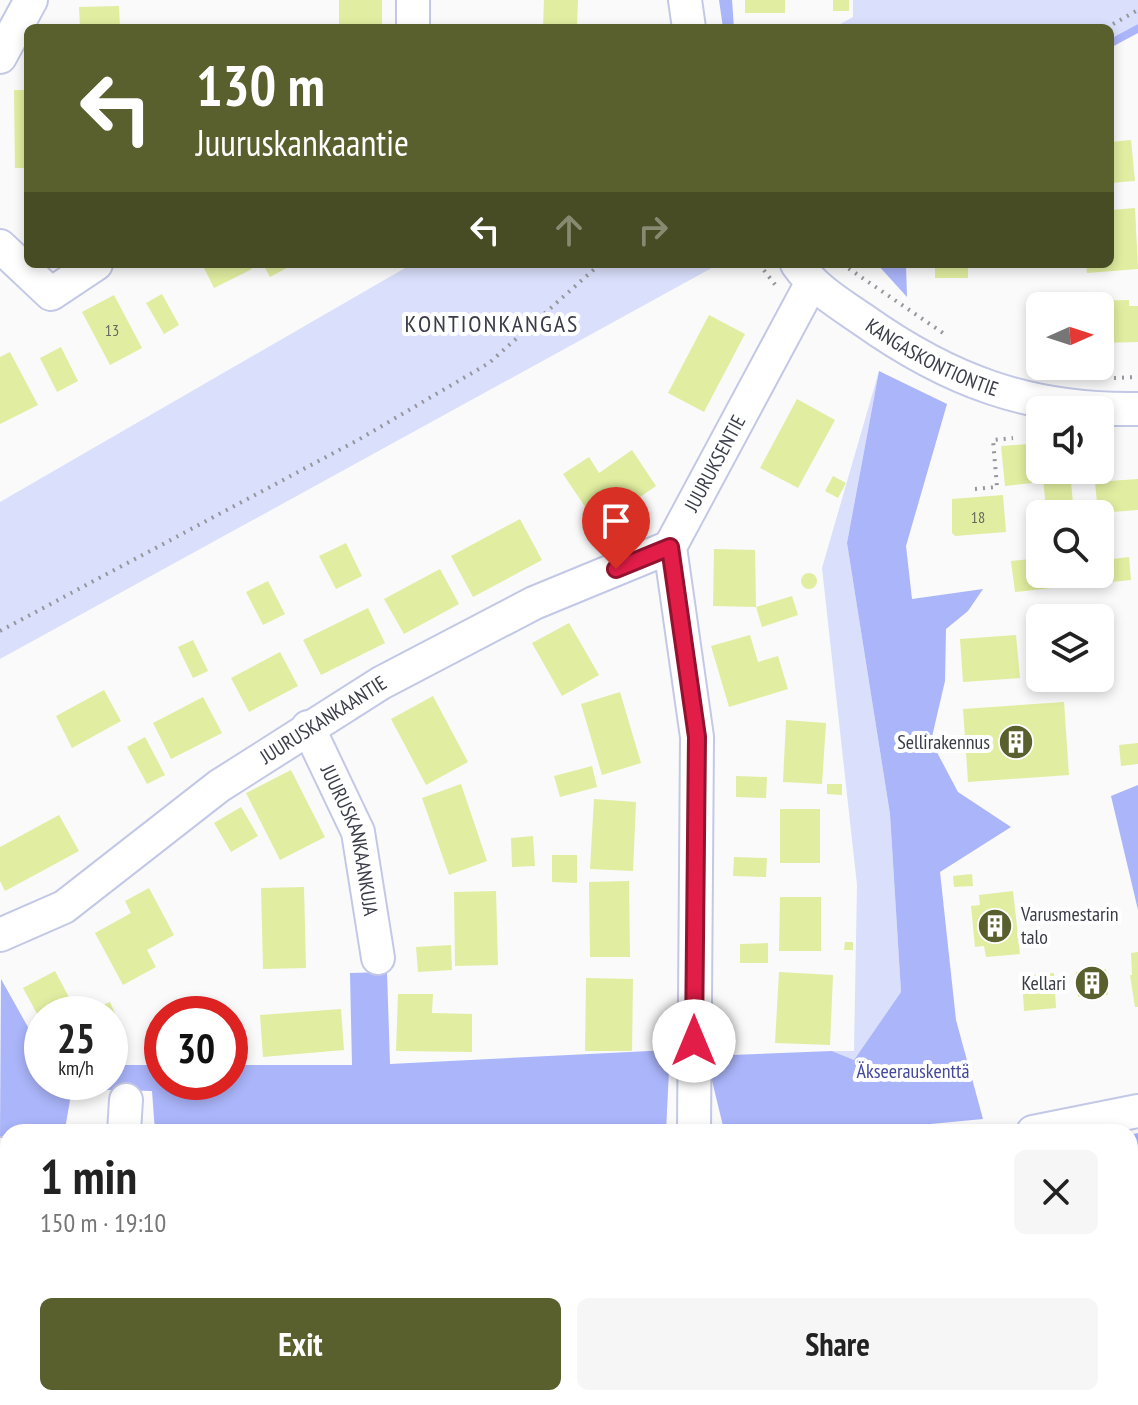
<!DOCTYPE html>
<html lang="en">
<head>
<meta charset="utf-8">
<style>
	body { margin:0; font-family:"PT Sans Narrow",sans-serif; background:#f6f6f6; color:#222; height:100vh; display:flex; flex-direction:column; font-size:30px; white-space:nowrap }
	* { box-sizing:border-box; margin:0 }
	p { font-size:26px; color:#767676 }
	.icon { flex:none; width:44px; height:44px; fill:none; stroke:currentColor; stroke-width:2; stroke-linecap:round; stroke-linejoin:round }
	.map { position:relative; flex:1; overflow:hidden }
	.panel { position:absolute; left:0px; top:1124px; width:1138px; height:282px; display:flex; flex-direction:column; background:#fff; border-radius:24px 24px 0 0; box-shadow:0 4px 12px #0003 }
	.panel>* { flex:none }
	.banner { position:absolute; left:24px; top:24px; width:1090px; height:244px; border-radius:12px; box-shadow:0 4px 12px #0003; background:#595f2d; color:#fff; overflow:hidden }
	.needle { width:52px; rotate:87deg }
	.controls { position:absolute; left:1026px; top:292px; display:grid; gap:16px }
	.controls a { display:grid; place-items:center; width:88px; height:88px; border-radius:12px; background:#fff; box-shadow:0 4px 12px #0003; font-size:40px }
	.speed { position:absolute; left:24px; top:996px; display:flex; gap:16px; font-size:40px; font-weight:700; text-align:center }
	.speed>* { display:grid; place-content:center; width:104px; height:104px; border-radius:50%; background:#fff; box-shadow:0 4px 12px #0003; line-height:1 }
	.speed small { font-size:20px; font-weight:400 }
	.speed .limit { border:12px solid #d22; background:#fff; color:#111 }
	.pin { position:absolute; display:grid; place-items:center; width:68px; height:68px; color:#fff; margin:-82px -34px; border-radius:50% 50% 50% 0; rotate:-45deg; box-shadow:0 0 8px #0007 }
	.pin .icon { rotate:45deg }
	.me { position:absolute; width:88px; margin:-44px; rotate:0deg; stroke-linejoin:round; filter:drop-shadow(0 0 6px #0008) }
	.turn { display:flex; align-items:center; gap:28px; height:168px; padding:0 40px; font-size:36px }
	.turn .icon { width:104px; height:104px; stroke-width:2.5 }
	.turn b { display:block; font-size:56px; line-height:68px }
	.lanes { display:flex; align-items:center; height:76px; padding:0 40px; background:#0003; justify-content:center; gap:40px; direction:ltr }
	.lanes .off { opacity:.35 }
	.round { display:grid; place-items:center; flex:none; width:84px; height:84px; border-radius:12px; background:#f6f6f6 }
	.head { display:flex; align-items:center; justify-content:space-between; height:136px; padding:0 40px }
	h1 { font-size:48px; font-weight:700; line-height:60px }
	.cta { display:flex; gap:16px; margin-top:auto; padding:16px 40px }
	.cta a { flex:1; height:92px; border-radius:12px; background:#595f2d; color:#fff; font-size:32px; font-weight:700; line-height:92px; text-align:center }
	.cta a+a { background:#f6f6f6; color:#222 }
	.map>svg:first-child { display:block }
	.green { fill:#dadffb }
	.forest { fill:#aab5fa }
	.water { fill:#949fe2; stroke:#7981b4; stroke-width:2 }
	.building { fill:#e1eda0 }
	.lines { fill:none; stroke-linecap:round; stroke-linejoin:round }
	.minor-casing { stroke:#c3c8e6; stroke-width:36 }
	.path { stroke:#96979e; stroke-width:4; stroke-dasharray:2 6; stroke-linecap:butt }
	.minor { stroke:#fff; stroke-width:32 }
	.route-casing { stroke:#92132f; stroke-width:20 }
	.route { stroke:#e11d48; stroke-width:14 }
	.labels { text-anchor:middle; stroke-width:8; stroke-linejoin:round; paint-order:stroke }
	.number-label { font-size:16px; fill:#64685e }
	.street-label { font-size:20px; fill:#3a3c48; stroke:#fff }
	.poi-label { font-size:20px; fill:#3a3c48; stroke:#fff; text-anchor:end }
	.park-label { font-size:20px; fill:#434899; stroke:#fff }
	.quarter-label { font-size:24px; letter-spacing:2px; fill:#3a3c48; stroke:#fff }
</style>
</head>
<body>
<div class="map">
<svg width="1138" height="1405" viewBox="0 0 1138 1405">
	<rect width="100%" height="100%" fill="#fafafa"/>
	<g class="green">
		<path d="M853,0h285v24l-28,15v-11h-277l20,-11z"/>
		<path d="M412,264h307l-719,395v-157z"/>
		<path d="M879,371l-32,172 43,271 11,178 -47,68 -22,-9h22l3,-166 -35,-317z"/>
		<path d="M207,1398h40l3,7h-51z"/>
	</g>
	<g class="forest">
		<path d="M719,0h13l2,28h-11z"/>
		<path d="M1138,24v9l-28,15v-9z"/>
		<path d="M877,264h29l1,33z"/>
		<path d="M879,371l68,33 -41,142 6,53 71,-10 -15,22 -22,18 -1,52 -14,60 27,51 53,35 -71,45 16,148 27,99 -136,13 -123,-2 -18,-74 126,-5 22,9 47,-68 -11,-178 -43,-271z"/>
		<path d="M1138,785v125l-27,-114z"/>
		<path d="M387,972l3,92 280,-14 -4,82h-511l-3,-41 -80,-2 -7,40 4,3h-61v6l-8,-2 1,-157 41,73v30h68v-17h52v17h68v-17h122l-2,-92z"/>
		<path d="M1138,1133v201l-8,2v-201z"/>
		<path d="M0,1174l8,2v222h173l-13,7h-168z"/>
	</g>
	<path class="water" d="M1138,1334v71h-200l14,-7h178v-62z"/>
	<g class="building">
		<rect x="339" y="0" width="43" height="28"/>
		<path d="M544,0h34l-1,28h-34z"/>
		<rect x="745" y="0" width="40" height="13"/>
		<rect x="833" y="0" width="16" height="11"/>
		<path d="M119,6l1,22h-40l-1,-21z"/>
		<path d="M14,90h14v78h-13z"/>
		<path d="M1131,140l4,41 -25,2v-41z"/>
		<path d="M1135,208l3,61 -51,4 -1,-9h24v-54z"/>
		<path d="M202,264h47l3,5 -38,19z"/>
		<path d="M263,264h31l-24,13z"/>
		<rect x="935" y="264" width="33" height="14"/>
		<path d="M162,294l17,31 -15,9 -18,-31z"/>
		<path d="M114,295l28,53 -32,17 -28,-53z"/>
		<path d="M1129,300v6h9v36l-38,1v-37h-14v-5z"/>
		<path d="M709,315l36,19 -41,78 -36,-19z"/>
		<path d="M61,347l17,34 -21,11 -17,-34z"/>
		<path d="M10,352l28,53 -38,19v-67z"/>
		<path d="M797,399l38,21 -37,68 -38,-20z"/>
		<path d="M1029,444l3,39 -27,3 -4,-40z"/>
		<path d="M632,450l24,36 -58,40 -35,-52 26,-17 10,16z"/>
		<path d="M1042,470h28l3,34 -27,3z"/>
		<path d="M833,476l13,7 -8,15 -13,-7z"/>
		<path d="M1138,479v31l-40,3 -3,-31z"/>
		<path d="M1003,495l3,37 -51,4 -3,-3v-34z"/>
		<path d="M520,519l22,41 -69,37 -22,-41z"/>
		<path d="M346,543l16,33 -26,13 -17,-33z"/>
		<path d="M1112,547l1,12 16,-2 2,23 -39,4 -1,-10h9v-26z"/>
		<path d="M714,549l41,1 1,57 36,-11 6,19 -36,12 -6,-20 -43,-1z"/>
		<path d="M1040,558v16h9l2,14 -36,4 -4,-31z"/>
		<path d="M440,569l19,35 -55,30 -20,-35z"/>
		<circle cx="809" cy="581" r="8"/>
		<path d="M268,581l17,33 -22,11 -17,-33z"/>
		<path d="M368,608l17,35 -64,32 -18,-35z"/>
		<path d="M569,623l30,52 -37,21 -30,-53z"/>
		<path d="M750,635l8,27 20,-6 10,33 -59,18 -18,-61z"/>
		<path d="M1016,635l4,43 -57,4 -3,-43z"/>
		<path d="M193,640l15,31 -15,7 -15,-31z"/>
		<path d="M280,652l18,34 -49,26 -18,-34z"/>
		<path d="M104,690l17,31 -49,27 -16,-32z"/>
		<path d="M620,692l21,71 -39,12 -21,-71z"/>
		<path d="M433,696l35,66 -42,23 -35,-66z"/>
		<path d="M203,697l19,36 -51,26 -18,-36z"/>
		<path d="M1064,702l5,73 -101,7 -5,-73z"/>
		<path d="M786,720l40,3 -4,61 -39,-2z"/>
		<path d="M145,737l20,38 -18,9 -20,-37z"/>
		<path d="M1138,743v21l-17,2 -2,-21z"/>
		<path d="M592,766l5,21 -37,10 -6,-21z"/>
		<path d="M291,770l34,67 -45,23 -34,-67z"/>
		<path d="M736,776l31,1 -1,21 -30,-1z"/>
		<path d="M461,784l26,77 -38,14 -27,-77z"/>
		<path d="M827,784h15v11l-15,-1z"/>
		<path d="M594,799l42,3 -3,69 -43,-2z"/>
		<path d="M241,807l17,29 -27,16 -17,-29z"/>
		<rect x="780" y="809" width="40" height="54"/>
		<path d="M59,815l20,36 -74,40 -5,-10v-34z"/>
		<path d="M533,836l2,30 -23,1 -1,-29z"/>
		<path d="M552,855h25v28l-25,-1z"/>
		<path d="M734,857l33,1 -1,19 -33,-1z"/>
		<path d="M972,874l1,12 -19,1 -1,-11z"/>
		<path d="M629,881l1,76h-40l-1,-75z"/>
		<path d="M304,887l2,81 -43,1 -2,-81z"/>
		<path d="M149,888l25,47 -27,15 9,17 -33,18 -28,-52 36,-20 -6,-12z"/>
		<path d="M496,891l2,74 -43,1 -1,-74z"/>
		<path d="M1013,891l7,63 -34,3 -2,-11 -9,1 -4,-41 9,-1 -1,-10z"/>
		<path d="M780,897h41v54h-42z"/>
		<path d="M845,942h8v8h-9z"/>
		<path d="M768,943v20h-28v-19z"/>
		<path d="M451,945l1,25 -34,2 -2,-25z"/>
		<path d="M1138,952v55h-3l-5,-32h2l-1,-22z"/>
		<path d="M1106,969l2,26 -30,2 -2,-25z"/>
		<path d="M55,971l23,43h-36v9l-19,-35z"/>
		<path d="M779,972l54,3 -3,70 -55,-2z"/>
		<path d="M1054,973l2,35 -32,3 -2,-35z"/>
		<path d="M586,978l47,1 -1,72h-47z"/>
		<path d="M398,994h35l-1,19 40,1v38l-76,-1z"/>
		<path d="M110,1002l18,41 -18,8v-37h-28z"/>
		<path d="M341,1009l3,41 -81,7 -3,-42z"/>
		<path d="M382,1398h64l2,7h-64z"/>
	</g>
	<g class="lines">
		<g class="minor-casing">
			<g id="minor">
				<path d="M413,0v28"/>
				<path d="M685,0l4,28"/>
				<path d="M0,57l31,-57"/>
				<path d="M0,246l51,48 45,-30"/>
				<path id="s1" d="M797,264c17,24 40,38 65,55 87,62 168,92 276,90"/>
				<path id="s2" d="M308,727l50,105 20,126"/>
				<path id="s3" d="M0,935l64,-28 155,-121 162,-103 153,-80 136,-56"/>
				<path d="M124,1132l2,-32"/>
				<path id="s4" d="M694,1132l3,-395 -27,-190 141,-263"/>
				<path d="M1033,1132l105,-21"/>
				<path d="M0,1154l8,2"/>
			</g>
		</g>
		<g class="path">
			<path d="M1106,28l32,-18"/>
			<path d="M759,264l18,23"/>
			<path d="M842,264l104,71"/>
			<path d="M1055,372l23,3"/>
			<path d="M1114,378l24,-1"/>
			<path d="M975,489l22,-2 -4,-47 20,-2"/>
			<path d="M0,631l358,-191 131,-77 111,-99"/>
			<path d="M231,1398v7"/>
		</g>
		<use href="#minor" class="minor"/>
	</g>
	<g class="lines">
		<g class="route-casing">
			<path id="route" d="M616,569l54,-22 27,190 -3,304"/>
		</g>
		<use href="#route" class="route"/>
	</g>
	<defs>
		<g id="building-disc" transform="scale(1.8)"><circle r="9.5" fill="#595f2d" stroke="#fff"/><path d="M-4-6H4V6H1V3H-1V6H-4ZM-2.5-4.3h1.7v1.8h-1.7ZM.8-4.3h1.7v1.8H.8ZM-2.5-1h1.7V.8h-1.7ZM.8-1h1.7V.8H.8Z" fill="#fff"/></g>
	</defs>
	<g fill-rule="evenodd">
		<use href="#building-disc" x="1016" y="742"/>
		<use href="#building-disc" x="995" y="926"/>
		<use href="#building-disc" x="1092" y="983"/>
	</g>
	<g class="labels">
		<g class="number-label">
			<text x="112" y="336">13</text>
			<text x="978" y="523">18</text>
		</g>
		<g class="street-label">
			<text dy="7" stroke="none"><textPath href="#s1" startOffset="166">KANGASKONTIONTIE</textPath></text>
			<text dy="7" stroke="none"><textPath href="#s4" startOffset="682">JUURUKSENTIE</textPath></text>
			<text dy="7" stroke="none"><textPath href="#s3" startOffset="390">JUURUSKANKAANTIE</textPath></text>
			<text dy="7" stroke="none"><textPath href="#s2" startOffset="122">JUURUSKANKAANKUJA</textPath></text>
		</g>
		<g class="poi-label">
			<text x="990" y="749">Sellirakennus</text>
			<text x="1021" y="921" text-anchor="start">Varusmestarin<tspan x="1021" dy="23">talo</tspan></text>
			<text x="1066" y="990">Kellari</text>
		</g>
		<g class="park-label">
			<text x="913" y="1078">Äkseerauskenttä</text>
		</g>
		<g class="quarter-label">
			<text x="492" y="332">KONTIONKANGAS</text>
		</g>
	</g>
</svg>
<div class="controls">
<a><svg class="needle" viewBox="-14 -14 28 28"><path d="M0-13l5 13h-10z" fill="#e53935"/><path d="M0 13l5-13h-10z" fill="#767676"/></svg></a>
<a><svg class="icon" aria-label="sound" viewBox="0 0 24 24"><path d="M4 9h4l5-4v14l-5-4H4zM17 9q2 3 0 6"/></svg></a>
<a><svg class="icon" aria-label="search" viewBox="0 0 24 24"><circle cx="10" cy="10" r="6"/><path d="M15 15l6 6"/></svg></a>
<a><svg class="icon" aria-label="layers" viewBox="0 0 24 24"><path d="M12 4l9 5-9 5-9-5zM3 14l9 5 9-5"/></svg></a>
</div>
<div class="speed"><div>25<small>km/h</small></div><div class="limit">30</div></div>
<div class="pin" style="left:616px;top:569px;background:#d93025"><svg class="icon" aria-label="arrive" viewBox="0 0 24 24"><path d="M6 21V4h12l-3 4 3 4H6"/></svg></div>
<svg class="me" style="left:694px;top:1041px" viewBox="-20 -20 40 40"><circle r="19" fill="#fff"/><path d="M0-13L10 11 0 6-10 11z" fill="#e11d48"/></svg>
<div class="banner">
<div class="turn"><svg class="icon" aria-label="left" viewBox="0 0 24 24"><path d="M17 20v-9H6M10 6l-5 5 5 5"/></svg><div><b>130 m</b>Juuruskankaantie</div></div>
<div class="lanes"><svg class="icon" aria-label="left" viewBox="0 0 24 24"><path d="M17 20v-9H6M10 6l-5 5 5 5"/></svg><svg class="icon off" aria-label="ahead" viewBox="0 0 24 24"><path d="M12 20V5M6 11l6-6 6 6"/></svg><svg class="icon off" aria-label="right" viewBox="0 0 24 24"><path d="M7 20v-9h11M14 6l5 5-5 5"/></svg></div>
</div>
<section class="panel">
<div class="head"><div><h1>1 min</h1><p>150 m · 19:10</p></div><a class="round"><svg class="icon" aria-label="close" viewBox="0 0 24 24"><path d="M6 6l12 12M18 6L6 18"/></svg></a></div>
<div class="cta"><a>Exit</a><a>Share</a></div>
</section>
</div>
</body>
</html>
